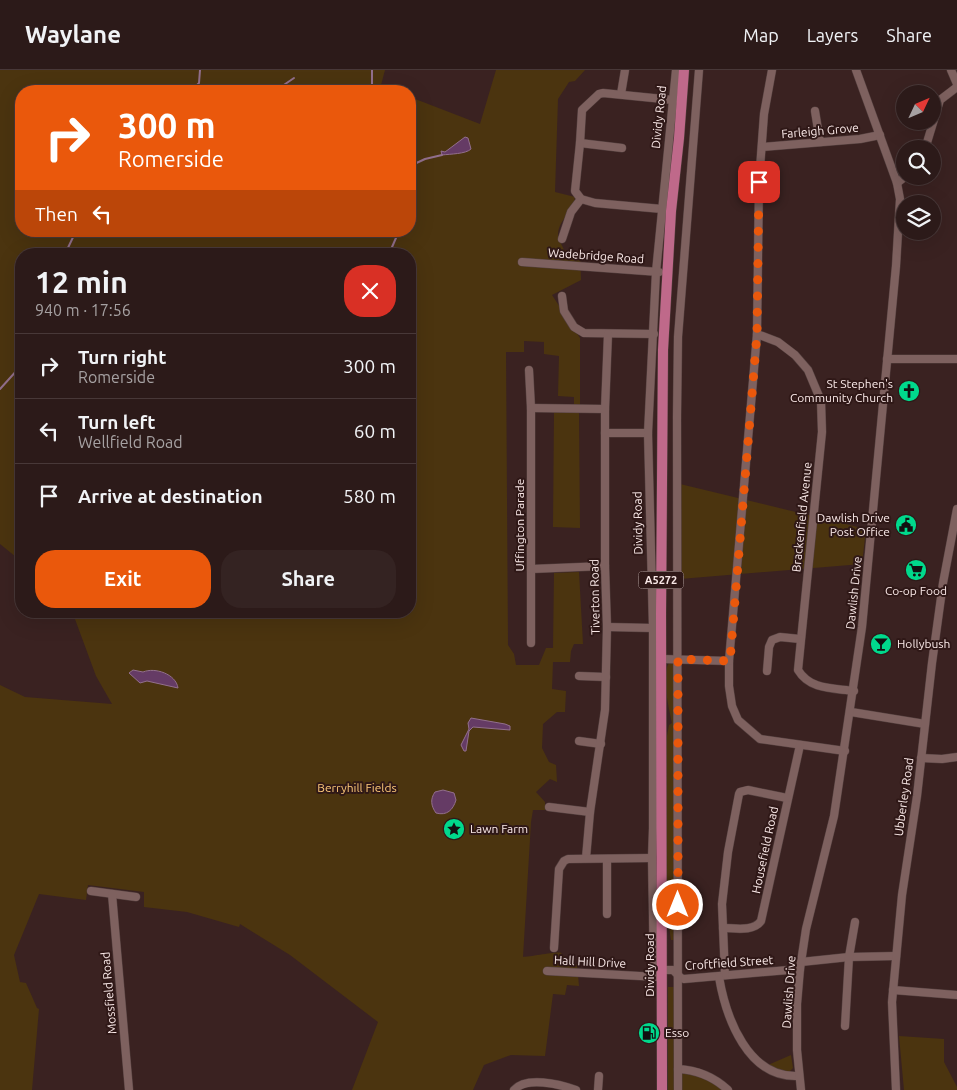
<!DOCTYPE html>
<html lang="en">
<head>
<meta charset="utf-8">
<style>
	body { margin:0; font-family:Ubuntu,sans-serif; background:#342322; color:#f1f3f6; height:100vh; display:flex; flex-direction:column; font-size:19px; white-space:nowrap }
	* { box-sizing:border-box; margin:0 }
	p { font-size:16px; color:#a6a1a2 }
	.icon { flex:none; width:28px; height:28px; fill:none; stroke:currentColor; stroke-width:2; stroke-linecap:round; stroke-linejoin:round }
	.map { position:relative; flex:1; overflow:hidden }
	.side { position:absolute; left:15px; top:178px; width:401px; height:370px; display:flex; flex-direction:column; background:#2c1a19; border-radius:20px; box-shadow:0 5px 20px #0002,0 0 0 1px #483838 }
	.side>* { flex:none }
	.top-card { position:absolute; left:15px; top:15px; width:401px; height:152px; border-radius:20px; box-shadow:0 5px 20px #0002,0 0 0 1px #483838; background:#ea580c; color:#fff; overflow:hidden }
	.needle { width:32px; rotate:46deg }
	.tools { position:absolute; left:896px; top:15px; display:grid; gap:10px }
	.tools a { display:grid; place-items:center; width:45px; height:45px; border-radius:50%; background:#2c1a19; box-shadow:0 5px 20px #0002,0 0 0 1px #483838; font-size:25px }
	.pin { position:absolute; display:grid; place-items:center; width:42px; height:42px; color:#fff; margin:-21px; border-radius:10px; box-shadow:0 2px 8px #0006 }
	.me { position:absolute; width:55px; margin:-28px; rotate:0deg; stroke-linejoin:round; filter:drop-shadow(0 0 4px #0008) }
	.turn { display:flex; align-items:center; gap:18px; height:105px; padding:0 20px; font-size:22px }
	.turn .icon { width:65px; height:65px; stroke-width:2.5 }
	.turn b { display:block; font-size:35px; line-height:42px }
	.then { display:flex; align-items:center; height:48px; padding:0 20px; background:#0003; gap:10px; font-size:19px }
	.round { display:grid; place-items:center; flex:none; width:52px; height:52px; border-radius:20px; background:#342322 }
	.headline { display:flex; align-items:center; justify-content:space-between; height:85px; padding:0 20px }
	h1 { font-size:30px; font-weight:700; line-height:38px }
	.button { display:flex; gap:10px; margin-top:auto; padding:10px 20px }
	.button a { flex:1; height:58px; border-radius:20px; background:#ea580c; color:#fff; font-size:20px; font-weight:700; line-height:58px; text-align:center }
	.button a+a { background:#342322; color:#f1f3f6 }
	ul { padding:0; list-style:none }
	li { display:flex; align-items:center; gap:15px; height:65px; padding:0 20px; border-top:1px solid #483838 }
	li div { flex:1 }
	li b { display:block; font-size:19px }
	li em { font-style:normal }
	header { display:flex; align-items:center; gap:30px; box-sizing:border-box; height:70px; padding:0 25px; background:#2c1a19; border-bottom:1px solid #483838 }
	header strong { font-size:24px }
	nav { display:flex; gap:28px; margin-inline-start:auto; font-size:18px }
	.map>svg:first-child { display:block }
	.green { fill:#4b340f }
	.water { fill:#653b65; stroke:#926f8c }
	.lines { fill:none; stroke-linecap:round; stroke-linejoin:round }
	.stream { stroke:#926f8c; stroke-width:2 }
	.minor-casing { stroke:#54403f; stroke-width:9 }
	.major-casing { stroke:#54403f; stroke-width:11 }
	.minor { stroke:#7e615f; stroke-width:8 }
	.major { stroke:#bf698a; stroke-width:10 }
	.route { stroke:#ea580c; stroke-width:9; stroke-dasharray:0 16.2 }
	.labels { text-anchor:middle; stroke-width:4; stroke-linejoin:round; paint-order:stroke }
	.shield { fill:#2f1817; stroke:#bdaaa9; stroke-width:1 }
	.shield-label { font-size:11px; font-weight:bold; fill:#fae9e8 }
	.street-label { font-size:12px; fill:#fae9e8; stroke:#2f1817 }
	.poi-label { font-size:12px; fill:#fae9e8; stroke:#2f1817; text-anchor:start }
	.park-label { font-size:12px; fill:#fec979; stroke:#2f1817 }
</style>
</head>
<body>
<header>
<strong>Waylane</strong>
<nav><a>Map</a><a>Layers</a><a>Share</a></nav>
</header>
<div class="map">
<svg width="957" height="1020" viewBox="0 0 957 1020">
	<rect width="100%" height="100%" fill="#3a2221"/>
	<g class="green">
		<path d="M0,0h385l-4,15 16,6h-376v140h389v-134l70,27 16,-54h89l-10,11 -6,1 -11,17 -3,93 20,5c-1,14 -16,22 -17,37 0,5 4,11 6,16l16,2 1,28 -29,15 28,43v67h-6v-8l-16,-1 1,-40 -15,-2v-12l-20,-1v11h-18l2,293 6,9 2,11h23l7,-17h7l1,-75 25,-1 4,72h-9l-3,7 -1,11h-17l-1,27 14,2 -1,21h-8l-14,12 -1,24 7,14 7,3 1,17 -7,-3 -14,13 9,10v8h-12l-2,12 -8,135c7,0 35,-6 38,-4 3,3 6,7 9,10l7,1 2,22 -12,-1 -2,10 -12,-1 -8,62 -34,-1 -27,10 -11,25h-121l26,-68 -88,-67 -50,-31 -1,3 -52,-15 -43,-5v-15l-56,-7 -2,15 -47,-6 -25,61 6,27 6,1 11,25 2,1 -7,81h-32v-405l25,12 87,7 -16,-28 -24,-65h338v-357h-389v307l-21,-17z"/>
		<path d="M554,342l25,1 1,115 -27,-1z"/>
		<path d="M680,414l186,45 -4,35 -182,15z"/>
		<path d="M669,593l6,1 1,276h-5l-4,-26 -1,-173 3,-16 3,-2c-3,-13 -11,-48 -3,-60z"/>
		<path d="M668,917h7l1,103h-8z"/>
		<path d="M899,966l45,3v23l13,25v3h-53z"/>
		<path d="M791,985l2,13 -5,5 -20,-8z"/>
		<path d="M678,999l9,1 41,20h-50z"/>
	</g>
	<g class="water">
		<path d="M465,67l3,1 3,11c-5,5 -21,5 -29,6l-1,-4 4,1z"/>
		<path d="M133,600l10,2c12,-5 33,2 35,16l-31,-7 -7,2 -11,-10z"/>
		<path d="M471,648l34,6 5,2v4l-37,-3 -4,4 -3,20h-2l-3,-6 8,-16 -1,-6z"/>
		<path d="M443,720l11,3 2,7c-3,10 -9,16 -20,13 -5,-7 -6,-14 -1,-21z"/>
	</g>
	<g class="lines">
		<g class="stream">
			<path d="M372,0v18"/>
			<path d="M191,21l8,-8 1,-13"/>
			<path d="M275,21l19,-13"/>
			<path d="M410,96l15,-7 17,-4"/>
			<path d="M65,184l11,-23"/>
			<path d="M389,184l10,-23"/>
			<path d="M0,319l19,-21 2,-5"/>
		</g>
		<g class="minor-casing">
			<g id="minor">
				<path d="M772,0l-8,44 -5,68 -2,152 -28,327v25l3,20 6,14 22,19 85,12"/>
				<path d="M951,0l6,14"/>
				<path d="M621,24l4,-24"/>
				<path d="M815,41l5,31"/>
				<path d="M580,73l42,5"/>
				<path d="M762,77l98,-8 20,-4"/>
				<path d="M925,79l15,-49 17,-13"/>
				<path d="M897,113l9,-7"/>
				<path d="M662,139l-67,-6 -14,-4 -6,-8 5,-48 2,-33 17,-16 4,-1 70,7"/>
				<path d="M562,169l9,-27 10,-13"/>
				<path d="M522,192l137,10"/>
				<path d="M562,226l2,15 10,16 10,6 70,1"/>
				<path d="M757,264l21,8 17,13 13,15 13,31 1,31 -24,238c12,20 35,18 56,21"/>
				<path d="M887,289h70"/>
				<path d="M529,300l2,38v235"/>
				<path d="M531,338l74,1"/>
				<path d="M605,363h43"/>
				<path d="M531,499l74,-3"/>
				<path d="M607,557l46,1"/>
				<path d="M662,589l67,2"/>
				<path d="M767,601l2,-24 3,-7 8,-3 20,2"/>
				<path d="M579,606l27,1"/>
				<path d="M851,642l74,12"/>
				<path d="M579,671l22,3"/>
				<path d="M921,688l21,1 15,-2"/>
				<path d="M549,737l41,5"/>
				<path d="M586,788l4,-46 15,-102 2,-83 -2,-61v-157l3,-75"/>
				<path d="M91,821l45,6"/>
				<path d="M112,824l17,196"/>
				<path d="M607,844v-55"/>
				<path d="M723,858c12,0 30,4 38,-7l39,-176"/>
				<path d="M554,878l5,-79 5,-8 4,-2 84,-1"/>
				<path d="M801,892l48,-5 47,-1"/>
				<path d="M662,900h11l8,8 3,1 116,-10"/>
				<path d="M547,901l111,6"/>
				<path d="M725,905l-3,-71 6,-52 11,-58 1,-2 8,-2 39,8"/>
				<path d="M654,906l-2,-118 1,-30v-200l-5,-195 8,-161 20,-202"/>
				<path d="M719,907c7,41 29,102 80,99"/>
				<path d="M893,920l64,5"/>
				<path d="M845,956l4,-69 6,-35"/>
				<path d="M678,999c19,1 36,8 50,21"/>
				<path d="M514,1020c12,-14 45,-6 62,0"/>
				<path d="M598,1020l1,-14"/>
				<path d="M678,1020l-1,-674 1,-79 21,-267"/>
				<path d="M801,1020l-4,-40v-46l3,-35 6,-40 28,-113 28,-189 34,-361 4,-67 -3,-16 -41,-113"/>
				<path d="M896,1020l-4,-88 10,-107 15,-99 15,-133 11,-80 14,-74"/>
			</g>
		</g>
		<g class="major-casing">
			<path id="major" d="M662,1020l-1,-477 2,-263 8,-139 8,-73 5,-68"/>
		</g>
		<use href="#minor" class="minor"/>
		<use href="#major" class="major"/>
	</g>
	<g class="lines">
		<path class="route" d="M678,835v-246l52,2 27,-327 2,-152"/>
	</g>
	<defs>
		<g id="church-disc" transform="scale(1.125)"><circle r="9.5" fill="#00d98c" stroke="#2f1817"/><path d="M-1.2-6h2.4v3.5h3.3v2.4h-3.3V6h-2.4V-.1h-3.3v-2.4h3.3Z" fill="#111"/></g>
		<g id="civic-disc" transform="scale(1.125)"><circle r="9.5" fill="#00d98c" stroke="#2f1817"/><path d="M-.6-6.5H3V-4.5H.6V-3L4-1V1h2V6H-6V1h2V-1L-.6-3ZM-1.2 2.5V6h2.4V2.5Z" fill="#111"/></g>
		<g id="supermarket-disc" transform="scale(1.125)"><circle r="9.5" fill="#00d98c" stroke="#2f1817"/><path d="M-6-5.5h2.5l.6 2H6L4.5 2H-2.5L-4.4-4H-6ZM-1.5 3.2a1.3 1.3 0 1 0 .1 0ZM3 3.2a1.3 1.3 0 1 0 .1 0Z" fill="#111"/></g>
		<g id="bar-disc" transform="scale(1.125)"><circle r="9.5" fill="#00d98c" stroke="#2f1817"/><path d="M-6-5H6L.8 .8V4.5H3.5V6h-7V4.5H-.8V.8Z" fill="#111"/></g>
		<g id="sight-disc" transform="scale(1.125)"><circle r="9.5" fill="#00d98c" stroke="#2f1817"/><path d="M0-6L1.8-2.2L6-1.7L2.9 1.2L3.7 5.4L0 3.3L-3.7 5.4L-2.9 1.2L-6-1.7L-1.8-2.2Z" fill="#111"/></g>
		<g id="fuel-disc" transform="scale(1.125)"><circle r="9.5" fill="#00d98c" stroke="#2f1817"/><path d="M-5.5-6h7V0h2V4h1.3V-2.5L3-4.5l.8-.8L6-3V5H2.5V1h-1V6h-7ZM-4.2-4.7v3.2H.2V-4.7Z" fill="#111"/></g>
	</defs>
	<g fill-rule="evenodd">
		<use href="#church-disc" x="909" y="321"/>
		<use href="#civic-disc" x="906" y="455"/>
		<use href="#supermarket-disc" x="916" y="500"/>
		<use href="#bar-disc" x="881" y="574"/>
		<use href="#sight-disc" x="454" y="759"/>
		<use href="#fuel-disc" x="649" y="963"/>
	</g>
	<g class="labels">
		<rect class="shield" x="638.5" y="501.5" width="45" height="17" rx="4"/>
		<g class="shield-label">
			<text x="661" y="514">A5272</text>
		</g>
		<g class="street-label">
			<text transform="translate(659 47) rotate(-84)" y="4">Dividy Road</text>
			<text transform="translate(820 61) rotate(-5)" y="4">Farleigh Grove</text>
			<text transform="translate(596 186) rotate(4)" y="4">Wadebridge Road</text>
			<text transform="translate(802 447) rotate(-84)" y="4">Brackenfield Avenue</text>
			<text transform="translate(638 453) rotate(-91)" y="4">Dividy Road</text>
			<text transform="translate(520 455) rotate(-90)" y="4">Uffington Parade</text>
			<text transform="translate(854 523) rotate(-84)" y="4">Dawlish Drive</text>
			<text transform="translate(595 527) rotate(-91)" y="4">Tiverton Road</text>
			<text transform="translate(904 727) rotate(-82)" y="4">Ubberley Road</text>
			<text transform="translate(765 780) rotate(-78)" y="4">Housefield Road</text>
			<text transform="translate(590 892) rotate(3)" y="4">Hall Hill Drive</text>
			<text transform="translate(729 893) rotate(-4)" y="4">Croftfield Street</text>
			<text transform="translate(650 895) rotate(-90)" y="4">Dividy Road</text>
			<text transform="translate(789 922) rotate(-86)" y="4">Dawlish Drive</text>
			<text transform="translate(109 923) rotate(-95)" y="4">Mossfield Road</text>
		</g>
		<g class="poi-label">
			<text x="893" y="318" text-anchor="end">St Stephen's<tspan x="893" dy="14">Community Church</tspan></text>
			<text x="890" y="452" text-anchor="end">Dawlish Drive<tspan x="890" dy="14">Post Office</tspan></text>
			<text x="916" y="525" text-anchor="middle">Co-op Food</text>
			<text x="897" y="578">Hollybush</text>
			<text x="470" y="763">Lawn Farm</text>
			<text x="665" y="967">Esso</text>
		</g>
		<g class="park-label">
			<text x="357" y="722">Berryhill Fields</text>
		</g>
	</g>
</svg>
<div class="tools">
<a><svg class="needle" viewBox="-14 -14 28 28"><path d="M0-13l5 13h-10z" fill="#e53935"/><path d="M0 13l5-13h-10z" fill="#a6a1a2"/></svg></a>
<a><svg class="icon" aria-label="search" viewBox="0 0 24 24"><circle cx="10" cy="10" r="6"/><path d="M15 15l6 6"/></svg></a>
<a><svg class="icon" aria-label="layers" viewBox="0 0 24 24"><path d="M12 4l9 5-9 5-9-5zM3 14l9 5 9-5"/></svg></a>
</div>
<div class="pin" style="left:759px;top:112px;background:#d93025"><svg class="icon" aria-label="arrive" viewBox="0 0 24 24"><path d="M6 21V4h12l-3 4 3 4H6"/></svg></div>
<svg class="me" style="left:678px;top:835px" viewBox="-20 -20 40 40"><circle r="17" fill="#ea580c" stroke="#fff" stroke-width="3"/><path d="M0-11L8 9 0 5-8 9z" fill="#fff"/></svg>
<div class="top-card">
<div class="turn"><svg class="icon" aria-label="right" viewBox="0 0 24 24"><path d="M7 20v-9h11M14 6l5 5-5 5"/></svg><div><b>300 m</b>Romerside</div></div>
<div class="then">Then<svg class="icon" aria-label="left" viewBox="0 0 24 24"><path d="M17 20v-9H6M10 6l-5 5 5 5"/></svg></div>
</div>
<section class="side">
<div class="headline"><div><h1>12 min</h1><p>940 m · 17:56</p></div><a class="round" style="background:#d93025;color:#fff"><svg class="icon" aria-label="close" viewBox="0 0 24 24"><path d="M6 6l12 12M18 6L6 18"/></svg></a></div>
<ul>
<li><svg class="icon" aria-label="right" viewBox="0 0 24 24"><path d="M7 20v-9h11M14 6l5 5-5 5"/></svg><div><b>Turn right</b><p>Romerside</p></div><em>300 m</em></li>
<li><svg class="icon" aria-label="left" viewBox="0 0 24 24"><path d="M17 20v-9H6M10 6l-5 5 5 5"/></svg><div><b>Turn left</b><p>Wellfield Road</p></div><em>60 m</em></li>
<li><svg class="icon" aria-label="arrive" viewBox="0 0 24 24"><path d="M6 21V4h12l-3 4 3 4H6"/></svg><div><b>Arrive at destination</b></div><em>580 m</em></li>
</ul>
<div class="button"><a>Exit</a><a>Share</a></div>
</section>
</div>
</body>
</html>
